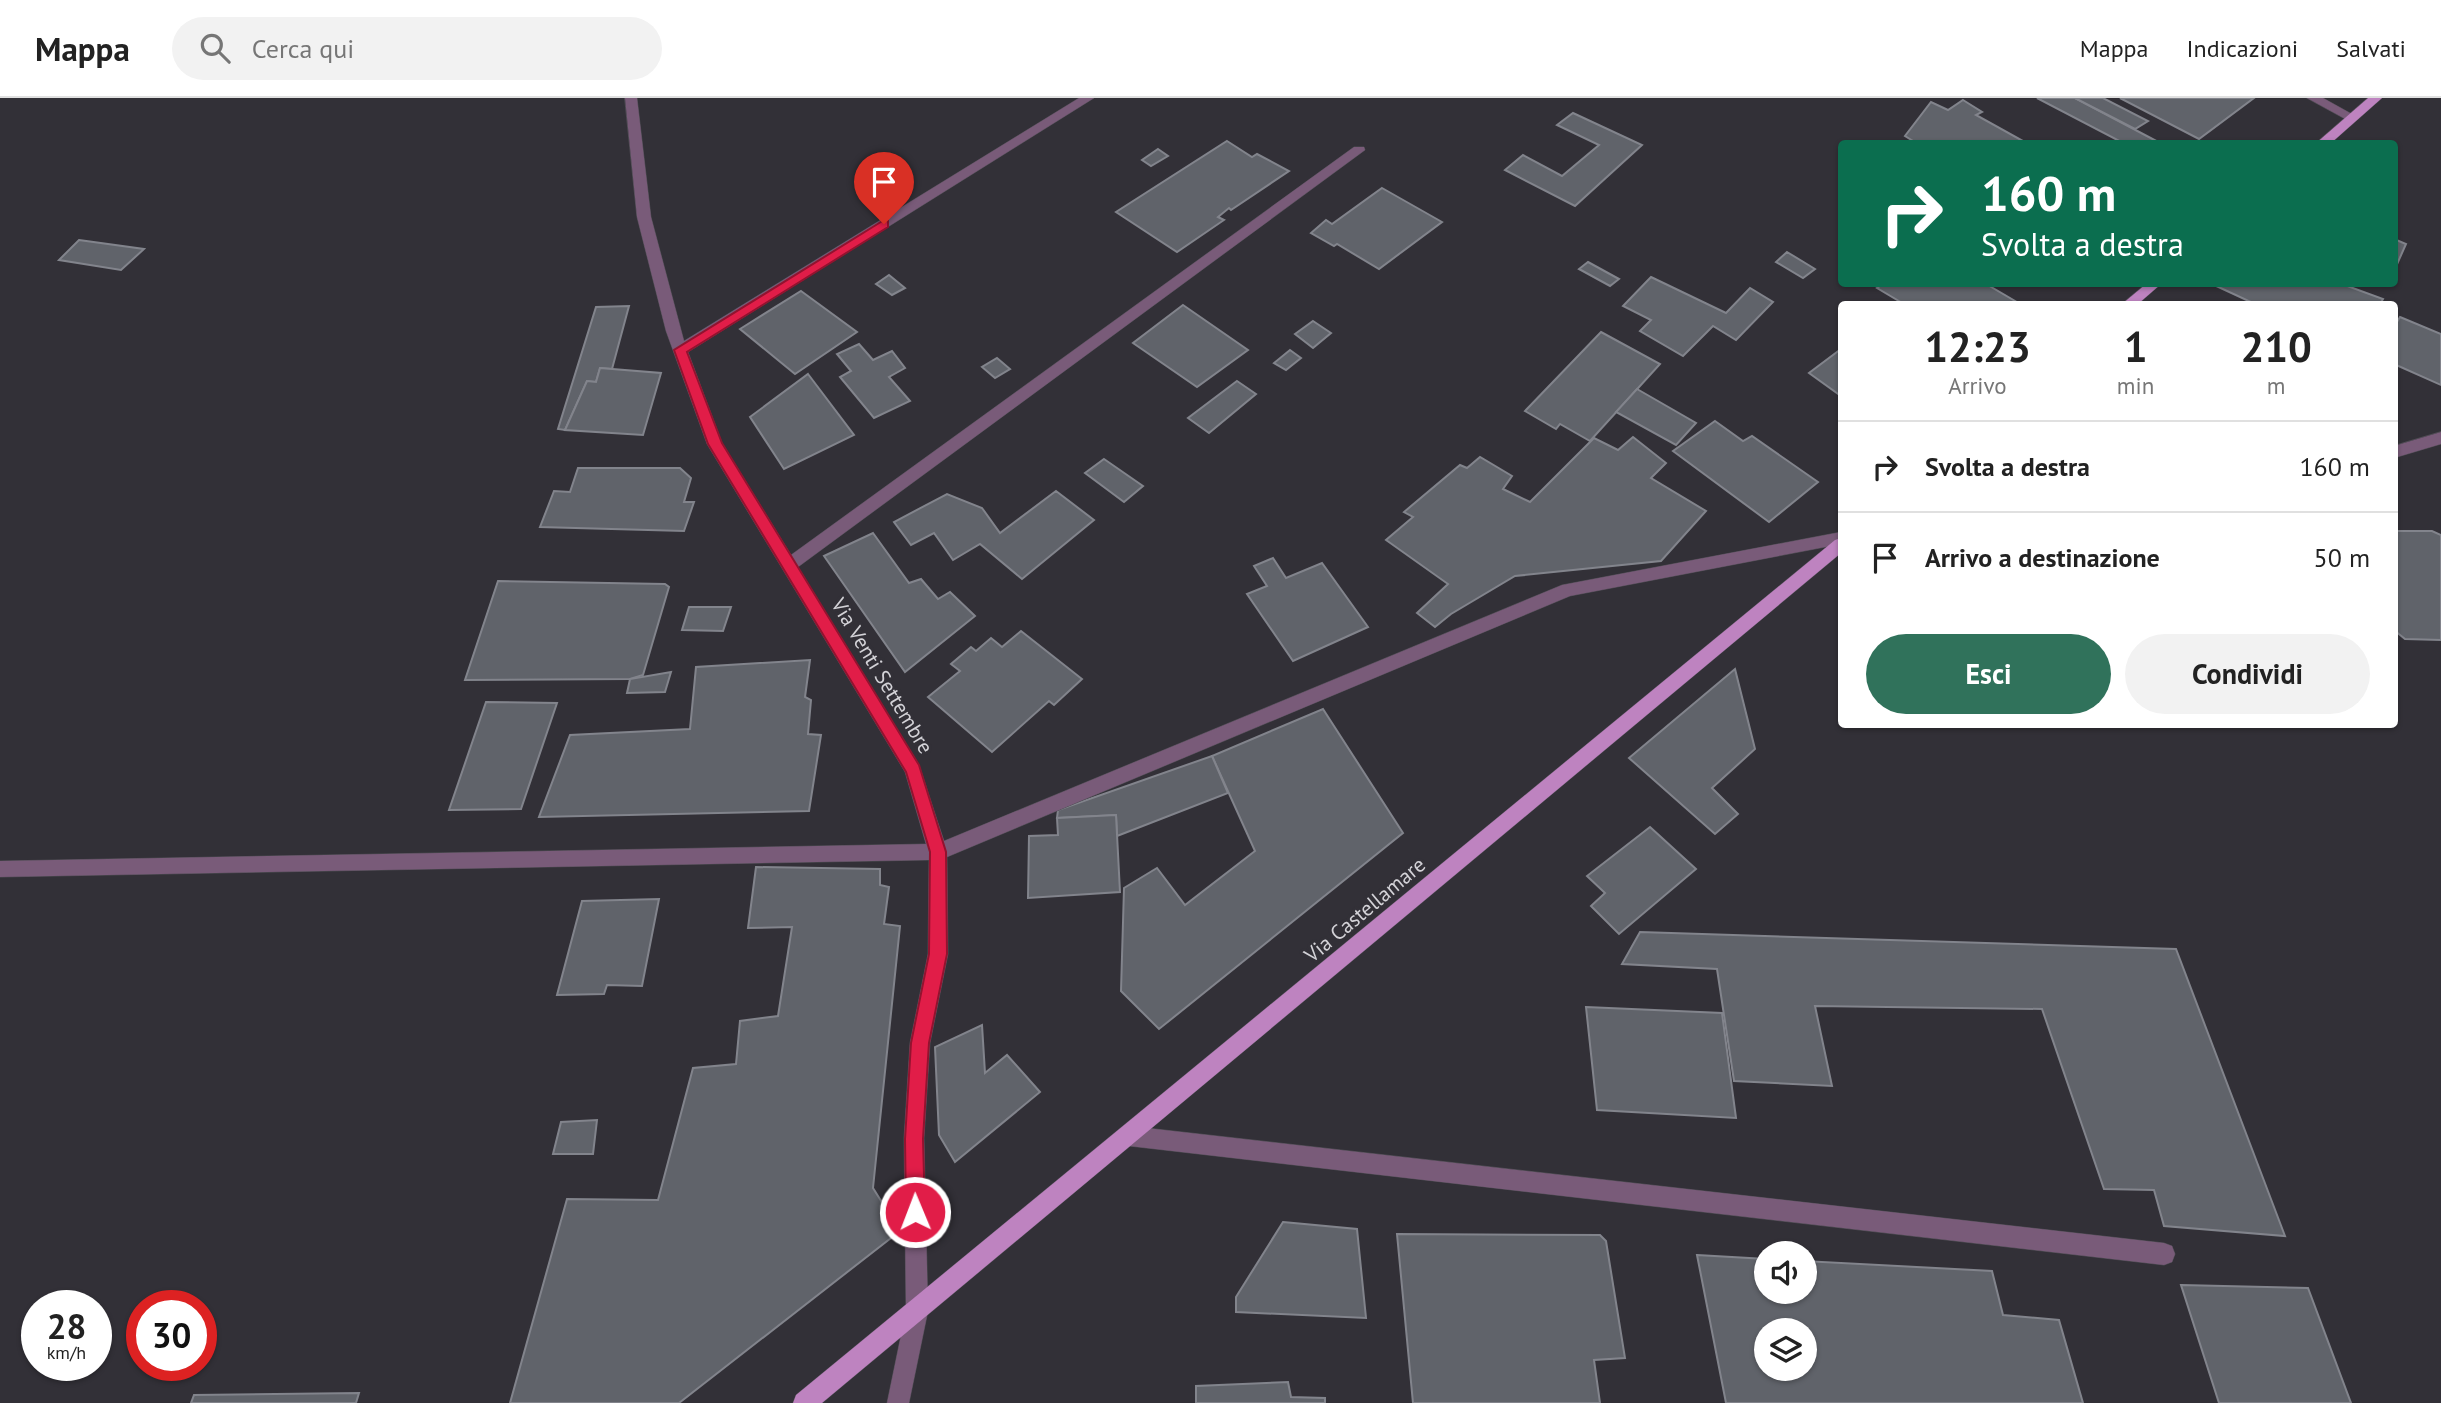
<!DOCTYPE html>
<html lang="it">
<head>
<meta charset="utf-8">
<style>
	body { margin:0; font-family:"PT Sans",sans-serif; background:#f2f2f2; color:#222; height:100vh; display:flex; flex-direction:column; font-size:26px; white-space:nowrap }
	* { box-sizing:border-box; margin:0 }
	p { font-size:23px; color:#767676 }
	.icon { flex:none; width:38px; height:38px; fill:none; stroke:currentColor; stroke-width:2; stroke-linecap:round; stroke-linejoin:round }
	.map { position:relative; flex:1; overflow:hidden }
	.panel { position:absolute; left:1838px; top:203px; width:560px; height:427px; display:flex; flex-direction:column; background:#fff; border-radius:7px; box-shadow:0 2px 5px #0004 }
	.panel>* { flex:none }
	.hud { position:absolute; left:1838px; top:42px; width:560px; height:147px; border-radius:7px; box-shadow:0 2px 5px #0004; background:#0b6e4f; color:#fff; overflow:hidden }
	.controls { position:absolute; left:1754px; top:1143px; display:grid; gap:14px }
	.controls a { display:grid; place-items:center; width:63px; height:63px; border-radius:50%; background:#fff; box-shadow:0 2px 5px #0004; font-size:35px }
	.speed { position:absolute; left:21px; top:1192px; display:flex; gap:14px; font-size:35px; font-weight:700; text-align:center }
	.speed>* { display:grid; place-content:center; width:91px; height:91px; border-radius:50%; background:#fff; box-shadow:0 2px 5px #0004; line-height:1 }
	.speed small { font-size:18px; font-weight:400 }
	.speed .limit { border:10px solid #d22; background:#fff; color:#111 }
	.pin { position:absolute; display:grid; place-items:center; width:60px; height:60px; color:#fff; margin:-72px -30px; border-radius:50% 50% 50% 0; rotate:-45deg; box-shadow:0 0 7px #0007 }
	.pin .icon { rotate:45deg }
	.me { position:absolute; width:77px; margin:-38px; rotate:359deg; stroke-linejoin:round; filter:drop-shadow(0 0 5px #0008) }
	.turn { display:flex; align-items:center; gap:24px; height:147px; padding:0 28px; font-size:32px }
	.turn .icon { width:91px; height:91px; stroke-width:2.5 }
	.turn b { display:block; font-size:49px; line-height:60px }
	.eta { display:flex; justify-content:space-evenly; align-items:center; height:119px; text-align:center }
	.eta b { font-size:42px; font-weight:700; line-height:49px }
	.button { display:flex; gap:14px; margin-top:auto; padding:14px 28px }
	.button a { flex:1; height:80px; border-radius:42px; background:#30725b; color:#fff; font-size:28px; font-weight:700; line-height:80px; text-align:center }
	.button a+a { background:#f2f2f2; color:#222 }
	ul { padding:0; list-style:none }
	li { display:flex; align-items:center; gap:21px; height:91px; padding:0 28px; border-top:2px solid #e0e0e0 }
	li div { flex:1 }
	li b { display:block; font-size:26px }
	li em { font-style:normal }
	header { display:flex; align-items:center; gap:42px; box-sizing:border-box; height:98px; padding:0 35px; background:#fff; border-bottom:2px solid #e0e0e0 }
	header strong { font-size:33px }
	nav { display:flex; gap:38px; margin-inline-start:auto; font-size:24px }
	.search { width:490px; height:63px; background:#f2f2f2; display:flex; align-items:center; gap:18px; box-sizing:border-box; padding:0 24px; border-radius:38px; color:#767676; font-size:26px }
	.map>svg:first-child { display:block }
	.building { fill:#60636a; stroke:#82848c; stroke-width:2; fill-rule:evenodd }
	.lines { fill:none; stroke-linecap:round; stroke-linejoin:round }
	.minor-casing { stroke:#4f4d54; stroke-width:1 }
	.major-casing { stroke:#4f4d54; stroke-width:1 }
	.minor { fill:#795b79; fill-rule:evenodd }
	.major { fill:#be83c0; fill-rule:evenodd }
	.route { fill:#e11d48; stroke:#92132f; stroke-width:2 }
	.labels { text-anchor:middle; stroke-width:6; stroke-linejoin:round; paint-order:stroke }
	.street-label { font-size:21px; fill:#d3d2d7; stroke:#323037 }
</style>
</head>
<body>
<header>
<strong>Mappa</strong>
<div class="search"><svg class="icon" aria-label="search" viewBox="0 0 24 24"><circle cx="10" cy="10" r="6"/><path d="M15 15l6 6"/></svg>Cerca qui</div>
<nav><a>Mappa</a><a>Indicazioni</a><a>Salvati</a></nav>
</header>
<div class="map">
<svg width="2441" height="1305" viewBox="0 0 2441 1305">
	<rect width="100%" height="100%" fill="#323037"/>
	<g class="building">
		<path d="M2037,0h38l87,46h-37z"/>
		<path d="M2075,0h28l45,23 -13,8z"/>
		<path d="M2120,0h134l-55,41z"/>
		<path d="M1963,2l19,12 -6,3 47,26 -3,3h-102l-13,-8 26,-34 17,8z"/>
		<path d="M1573,15l69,32 -67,61 -70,-36 18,-15 39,21 37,-31 -42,-20z"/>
		<path d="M1227,43l25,16 5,-3 32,17 -58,39 -2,-2 -11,9 6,3 -47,32 -61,-40z"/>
		<path d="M1158,51l10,7 -17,10 -9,-6z"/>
		<path d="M1382,90l60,34 -63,47 -42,-25 -3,2 -23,-13 15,-13 6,4z"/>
		<path d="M2394,141l12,5 -12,27z"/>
		<path d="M79,142l65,9 -23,21 -62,-10z"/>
		<path d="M1787,154l28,17 -12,9 -27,-16z"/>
		<path d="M1588,164l31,17 -9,7 -31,-17z"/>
		<path d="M889,177l16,13 -13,7 -16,-11z"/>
		<path d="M1651,179l75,36 24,-25 23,14 -37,38 -23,-14 -30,30 -43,-25 11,-11 -28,-14z"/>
		<path d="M1883,186h103l29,17 -5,3h-106l-27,-16z"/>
		<path d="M2212,186h130l41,15 -3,5h-125z"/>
		<path d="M801,193l56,41 -62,42 -55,-45z"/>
		<path d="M1183,207l65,45 -51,37 -64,-44z"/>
		<path d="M629,208l-17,63 -12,-1 -4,14 -9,-1 -22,49 -7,-1 38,-122z"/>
		<path d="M2400,219l41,17v51l-47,-21v-37z"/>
		<path d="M1313,223l18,12 -18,15 -18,-14z"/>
		<path d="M1601,234l59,32 -70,77 -30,-17 -4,5 -31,-18z"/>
		<path d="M859,246l14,16 19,-9 13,17 -16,9 21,24 -36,17 -34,-41 11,-6 -14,-17z"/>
		<path d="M1841,251v47l-32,-23z"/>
		<path d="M1290,252l11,8 -15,12 -12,-7z"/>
		<path d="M997,260l13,11 -15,9 -13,-11z"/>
		<path d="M600,270l61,5 -18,62 -78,-5 22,-49 9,1z"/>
		<path d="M808,276l46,61 -70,34 -34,-52z"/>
		<path d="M1237,283l19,13 -47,39 -21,-15z"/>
		<path d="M1637,291l59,34 -20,22 -60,-33z"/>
		<path d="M1715,323l28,20 9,-5 66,46 -49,40 -96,-71z"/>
		<path d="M1633,339l33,26 -15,15 55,33 -45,50 -146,15 -64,38 -16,13 -18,-14 31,-29 -62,-44 27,-23 -9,-5 56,-47 7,3 13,-11 32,19 -9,13 27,13 64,-64 24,12z"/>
		<path d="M1104,361l39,27 -19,16 -39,-29z"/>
		<path d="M578,370h102l11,10 -7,24h10l-10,29 -144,-4 14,-36 16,1z"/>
		<path d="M1056,393l38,29 -72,59 -42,-35 -27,16 -19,-27 -23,12 -17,-23 53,-28 35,14 18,25z"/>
		<path d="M2394,433h38l9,4v105l-36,-1 -11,-9z"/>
		<path d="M873,435l36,50 12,-4 17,20 12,-7 25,24 -70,56 -81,-116z"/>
		<path d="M1273,460l13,20 36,-15 46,64 -75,34 -46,-67 20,-8 -13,-20z"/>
		<path d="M498,483l167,3 4,3 -26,88 -13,4 -165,1z"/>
		<path d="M689,509h42l-8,24 -41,-1z"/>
		<path d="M1021,533l61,48 -28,26 -5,-4 -57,51 -64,-55 32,-26 -9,-7 20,-17 5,4 15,-13 11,9z"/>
		<path d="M810,562l-5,37 6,3 -3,34 13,1 -12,76 -270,6 31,-82 120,-6 6,-62z"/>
		<path d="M1735,571l20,80 -43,39 26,26 -23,20 -86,-76z"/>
		<path d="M671,574l-6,20 -38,1 3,-14z"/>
		<path d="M486,604l71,1 -36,106 -72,1z"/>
		<path d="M1323,611l80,124 -244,196 -38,-38 3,-103 33,-20 28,37 70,-54 -43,-95z"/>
		<path d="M1212,658l16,37 -111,43 -1,-21 -59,3 1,-8z"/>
		<path d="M1116,717l4,77 -92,6 1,-62 29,-1 -1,-17z"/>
		<path d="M1650,729l46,42 -77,65 -28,-28 14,-13 -18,-17z"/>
		<path d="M756,769l124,2v16l9,2 -5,37 16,2 -27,262 27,43 -221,172h-169l57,-204 91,1 35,-132 43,-4 4,-43 38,-5 14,-89 -44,1z"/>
		<path d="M659,801l-17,87 -35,-1 -3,9 -47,1 25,-94z"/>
		<path d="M1640,834l536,17 109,287 -121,-10 -10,-36 -50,-1 -62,-180 -227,-3 17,80 -98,-5 -17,-112 -95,-5z"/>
		<path d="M1586,909l136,6 14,105 -139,-8z"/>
		<path d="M982,927l3,48 22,-18 33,37 -85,70 -16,-27 -4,-88z"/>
		<path d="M597,1022l-4,34h-40l8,-32z"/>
		<path d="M1283,1124l74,7 9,89 -130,-6v-15z"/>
		<path d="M1397,1136l203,1 6,6 19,117 -31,2 6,43h-187z"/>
		<path d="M1697,1157l69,4v33h38v-31l188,10 11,44 56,5 24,83h-357zM1766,1232h38v38h-38z"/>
		<path d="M2181,1187l127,3 43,115h-132z"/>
		<path d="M1288,1284l3,15 34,1v5h-129v-17z"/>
		<path d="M359,1295l-3,10h-165l3,-8z"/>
	</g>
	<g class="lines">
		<g class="minor-casing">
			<g id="minor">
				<path d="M625,0h12l14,119 33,124 395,-243h15l-406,254 34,91 69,112 563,-408h10l1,3 -567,417 121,198 25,76 618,-256 279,-53v12l-271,52 -623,261 1,97 -18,89 -6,95 4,173 -19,92h-22l19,-92 -2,-173 6,-95 18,-89 1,-94 -929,17v-16l926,-17 -21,-72 -198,-328 -41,-113 -29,-114z"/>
				<path d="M2307,0h16l36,20 -6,4 -4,-1z"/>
				<path d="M2441,334v12l-47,14v-12z"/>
				<path d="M1129,1028l1035,117 8,3 3,8 -3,8 -8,3 -1035,-119 -7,-3 -3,-7 3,-7z"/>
			</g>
		</g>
		<g class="major-casing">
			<g id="major">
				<path d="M2368,0h14l-52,46h-15z"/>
				<path d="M2146,186h15l-23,20h-16z"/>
				<path d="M1841,440v15l-1019,850h-29l3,-8 1039,-855z"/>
			</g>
		</g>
		<use href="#minor" class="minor"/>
		<use href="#major" class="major"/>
	</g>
	<path class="route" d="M884,122l4,1v6l-201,125 35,91 197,322 27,87 1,102 -18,89 -6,96 2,73 -3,7 -7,3 -7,-3 -2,-7 -1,-73 6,-96 18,-89 1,-102 -24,-80 -198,-328 -34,-94z"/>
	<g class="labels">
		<g class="street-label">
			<text transform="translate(882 578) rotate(59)" y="7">Via Venti Settembre</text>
			<text transform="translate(1365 812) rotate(-40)" y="7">Via Castellamare</text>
		</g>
	</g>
</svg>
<div class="controls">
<a><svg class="icon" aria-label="sound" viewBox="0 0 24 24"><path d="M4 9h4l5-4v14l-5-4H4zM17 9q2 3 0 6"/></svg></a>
<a><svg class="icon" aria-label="layers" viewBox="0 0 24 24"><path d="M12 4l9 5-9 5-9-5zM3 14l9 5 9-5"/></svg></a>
</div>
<div class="speed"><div>28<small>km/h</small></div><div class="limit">30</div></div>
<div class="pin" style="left:884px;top:126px;background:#d93025"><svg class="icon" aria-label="arrive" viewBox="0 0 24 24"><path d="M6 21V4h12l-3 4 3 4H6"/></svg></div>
<svg class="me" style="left:915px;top:1114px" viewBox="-20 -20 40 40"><circle r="17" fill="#e11d48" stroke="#fff" stroke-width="3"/><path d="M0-11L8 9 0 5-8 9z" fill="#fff"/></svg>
<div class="hud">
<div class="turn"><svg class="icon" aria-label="right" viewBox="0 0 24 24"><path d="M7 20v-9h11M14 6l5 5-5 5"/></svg><div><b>160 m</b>Svolta a destra</div></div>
</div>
<section class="panel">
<div class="eta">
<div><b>12:23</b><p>Arrivo</p></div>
<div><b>1</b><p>min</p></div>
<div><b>210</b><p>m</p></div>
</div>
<ul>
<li><svg class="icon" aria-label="right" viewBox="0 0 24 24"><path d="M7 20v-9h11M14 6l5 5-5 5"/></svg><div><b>Svolta a destra</b></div><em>160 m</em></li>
<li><svg class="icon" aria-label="arrive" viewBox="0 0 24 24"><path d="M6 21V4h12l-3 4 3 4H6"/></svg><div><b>Arrivo a destinazione</b></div><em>50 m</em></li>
</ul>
<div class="button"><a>Esci</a><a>Condividi</a></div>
</section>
</div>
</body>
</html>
